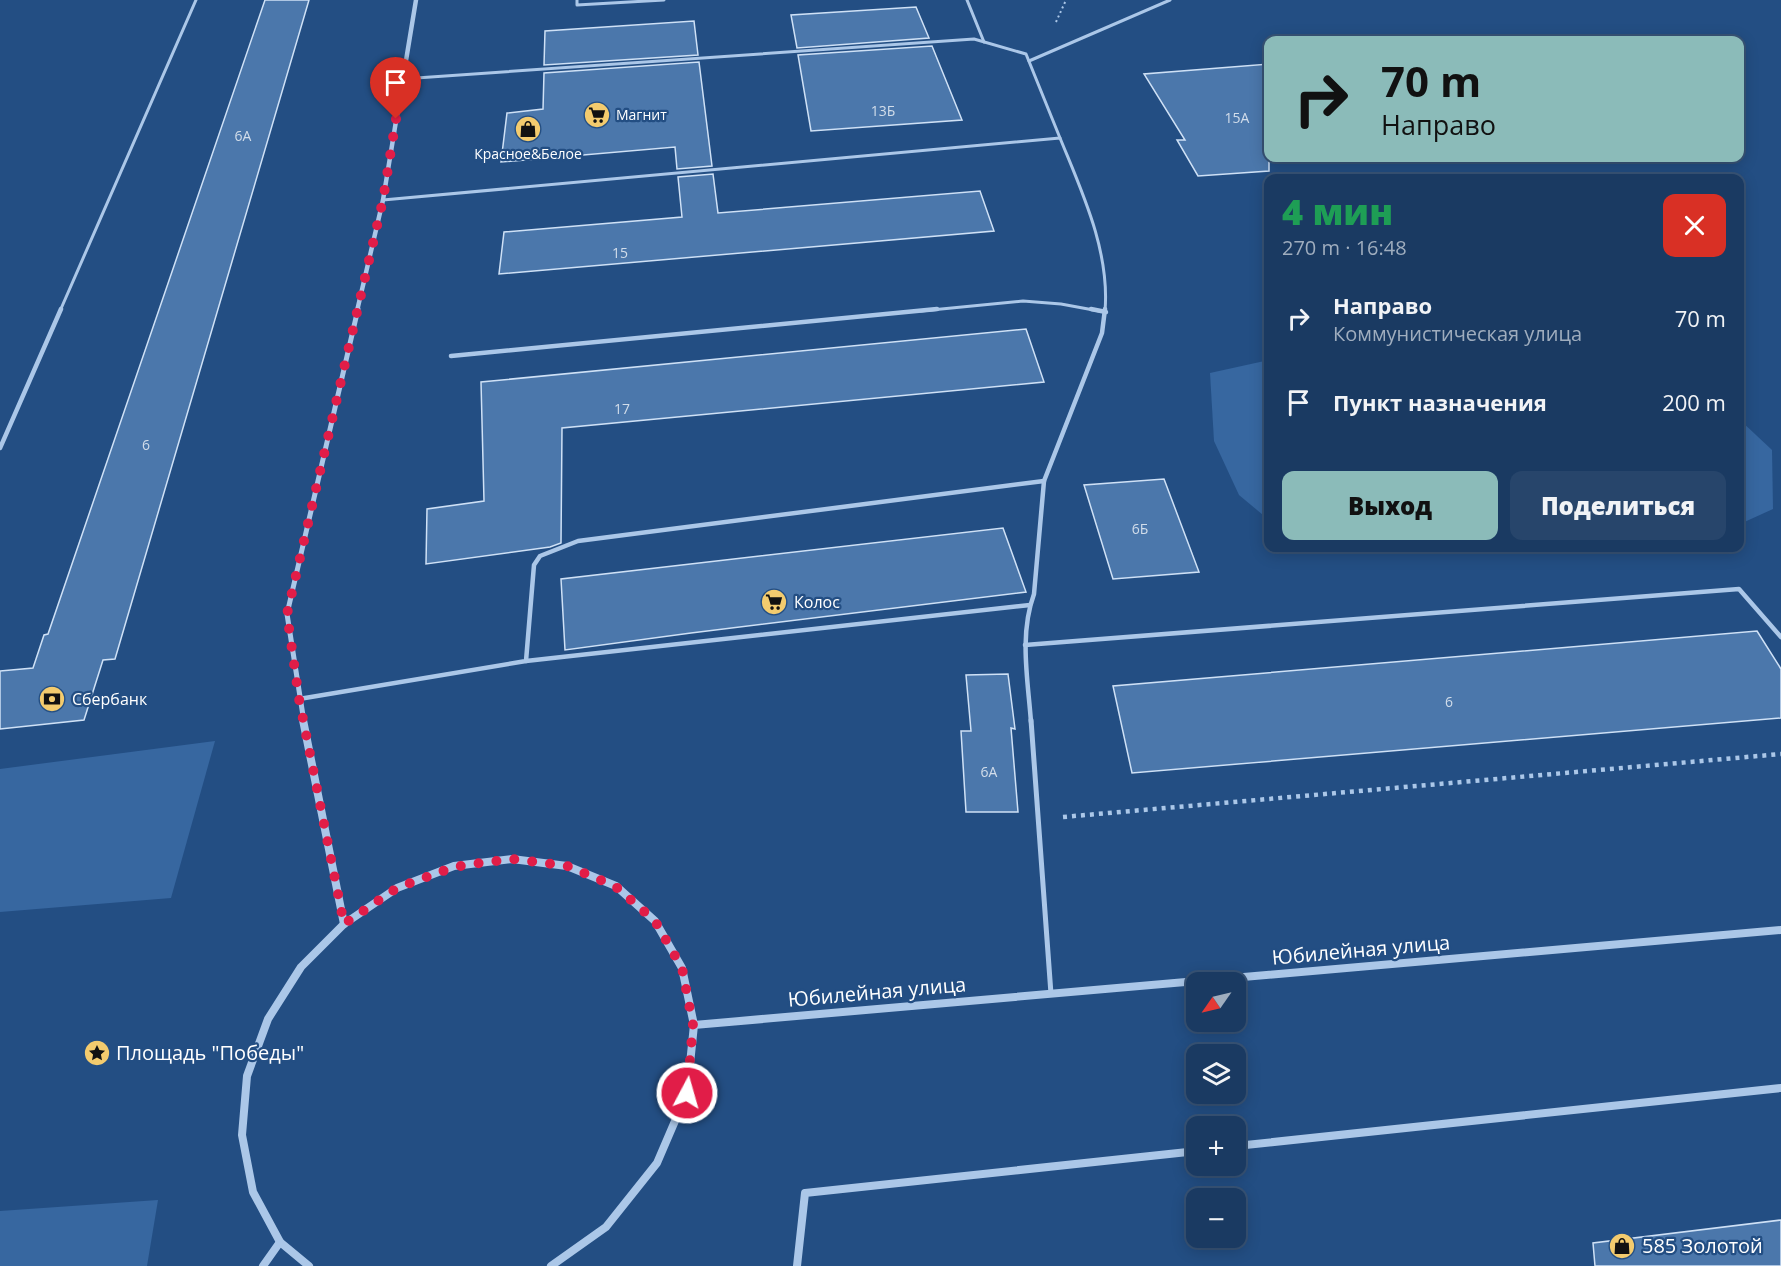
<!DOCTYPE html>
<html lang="ru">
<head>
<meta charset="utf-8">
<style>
	body { margin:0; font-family:"Open Sans",sans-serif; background:#27456b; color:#f1f3f6; height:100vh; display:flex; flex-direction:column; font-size:22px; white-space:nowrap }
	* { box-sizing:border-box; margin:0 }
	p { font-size:20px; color:#9fadbe }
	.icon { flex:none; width:33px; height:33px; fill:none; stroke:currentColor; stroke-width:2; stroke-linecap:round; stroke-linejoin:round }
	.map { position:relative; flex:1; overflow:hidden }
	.drawer { position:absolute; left:1264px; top:174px; width:480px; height:378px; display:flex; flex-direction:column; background:#1a3a62; border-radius:12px; box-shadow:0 3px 15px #0003,0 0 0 2px #385477 }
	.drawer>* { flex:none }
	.top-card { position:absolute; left:1264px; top:36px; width:480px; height:126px; border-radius:12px; box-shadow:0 3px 15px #0003,0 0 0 2px #385477; background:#8bbbb9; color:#111; overflow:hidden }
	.needle { width:39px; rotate:236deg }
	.buttons { position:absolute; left:1186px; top:972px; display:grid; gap:12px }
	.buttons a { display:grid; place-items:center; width:60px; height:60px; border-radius:12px; background:#1a3a62; box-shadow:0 3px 15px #0003,0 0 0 2px #385477; font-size:30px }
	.pin { position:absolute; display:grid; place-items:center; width:51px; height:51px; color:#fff; margin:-62px -26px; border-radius:50% 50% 50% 0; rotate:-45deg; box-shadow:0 0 6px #0007 }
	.pin .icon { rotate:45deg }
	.me { position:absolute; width:66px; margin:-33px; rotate:6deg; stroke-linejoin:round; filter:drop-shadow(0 0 4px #0008) }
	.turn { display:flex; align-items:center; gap:21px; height:126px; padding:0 18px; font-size:27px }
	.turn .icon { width:78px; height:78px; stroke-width:2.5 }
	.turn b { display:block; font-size:42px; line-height:51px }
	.round { display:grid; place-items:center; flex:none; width:63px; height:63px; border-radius:12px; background:#27456b }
	.head { display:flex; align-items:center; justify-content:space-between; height:102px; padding:0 18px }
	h1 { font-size:36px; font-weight:800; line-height:45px; color:#1e9e55 }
	.cta { display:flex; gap:12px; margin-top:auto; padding:12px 18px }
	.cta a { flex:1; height:69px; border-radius:12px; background:#8bbbb9; color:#111; font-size:24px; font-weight:800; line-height:69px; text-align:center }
	.cta a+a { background:#27456b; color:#f1f3f6 }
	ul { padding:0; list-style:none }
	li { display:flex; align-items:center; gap:18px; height:84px; padding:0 18px }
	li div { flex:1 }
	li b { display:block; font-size:22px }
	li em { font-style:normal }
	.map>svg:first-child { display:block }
	.green { fill:#3767a0 }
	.building { fill:#4b77ab; stroke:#cfe1f6; stroke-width:1.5 }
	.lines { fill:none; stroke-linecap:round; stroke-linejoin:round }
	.path-far1 { stroke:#abc7e8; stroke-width:2; stroke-dasharray:2 3; stroke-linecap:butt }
	.path { stroke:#abc7e8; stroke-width:4.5; stroke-dasharray:4 5; stroke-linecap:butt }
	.lane-far2 { stroke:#abc7e8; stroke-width:3 }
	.lane-far1 { stroke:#abc7e8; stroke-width:4.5 }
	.lane { stroke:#abc7e8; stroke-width:5 }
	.street-far2 { stroke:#abc7e8; stroke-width:4.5 }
	.street-far1 { stroke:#abc7e8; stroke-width:5 }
	.street { stroke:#abc7e8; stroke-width:8 }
	.route { stroke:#e11d48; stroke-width:10; stroke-dasharray:0 18 }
	.labels { text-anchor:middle; stroke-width:4.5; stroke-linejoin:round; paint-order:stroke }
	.number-label { font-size:14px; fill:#d2ddea }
	.far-poi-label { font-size:14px; fill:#fff; stroke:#234e83; text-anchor:start }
	.poi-label { font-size:16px; fill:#fff; stroke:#234e83; text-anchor:start }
	.near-street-label { font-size:20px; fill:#fff; stroke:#234e83 }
	.near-poi-label { font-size:20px; fill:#fff; stroke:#234e83; text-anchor:start }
</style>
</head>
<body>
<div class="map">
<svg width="1781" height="1266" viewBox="0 0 1781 1266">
	<rect width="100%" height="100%" fill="#234e83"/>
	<g class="green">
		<path d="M1269,360v160l-30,-25 -25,-54 -4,-68z"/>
		<path d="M1740,420l32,30 1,59 -33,15z"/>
		<path d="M1340,548h187l-169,5z"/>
		<path d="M215,741l-44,157 -171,14v-143z"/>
		<path d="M158,1200l-11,66h-147v-55z"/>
	</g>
	<g class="building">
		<path d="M265,0h44l-194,659 -12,1 -19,60 -84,9v-58l33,-3 11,-33 4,-1z"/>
		<path d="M916,7l13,31 -132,10 -6,-33z"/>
		<path d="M694,21l4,34 -154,10 1,-34z"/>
		<path d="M932,46l30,74 -151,11 -13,-76z"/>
		<path d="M699,62l13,104 -35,3 -2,-22 -174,15 6,-49 36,-4 1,-36z"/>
		<path d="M1269,64v107l-71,5 -21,-36h8l-41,-66z"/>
		<path d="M713,174l5,39 262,-22 14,40 -495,43 5,-42 178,-15 -4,-40z"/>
		<path d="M1026,329l18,53 -482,46 -1,115 -11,4 -124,17 1,-55 57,-8 -3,-119z"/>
		<path d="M1164,479l35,93 -86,7 -29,-94z"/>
		<path d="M1003,528l23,64 -335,41 -126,17 -4,-71z"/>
		<path d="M1757,631l24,38v49l-649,55 -19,-87z"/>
		<path d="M1008,674l7,55 -4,-1 7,84h-52l-5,-81h10l-5,-56z"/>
		<path d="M1781,1220v46h-186l-2,-23z"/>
	</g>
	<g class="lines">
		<path class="path-far1" d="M1056,22l10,-22"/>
		<path class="path" d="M1063,817l718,-63"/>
		<g class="lane-far2">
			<path d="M577,0v5l87,-5"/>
			<path d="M967,0l17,42"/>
			<path d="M1029,61l141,-61"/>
			<path d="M402,79l572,-40 52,15 34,84"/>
			<path d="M383,200l677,-62c22,54 50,113 45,173"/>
			<path d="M60,311l136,-311"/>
			<path d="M921,311l102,-10 38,3 38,7"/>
		</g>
		<g class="lane-far1">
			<path d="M1091,309l15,3"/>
			<path d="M451,356l486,-47"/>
			<path d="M0,448l61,-139"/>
			<path d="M1025,645l714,-56 42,48"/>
			<path d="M526,661l504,-56"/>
			<path d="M299,699l227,-38 8,-96 6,-9 38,-15 466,-60"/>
			<path d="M1031,722c-3,-42 -12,-87 3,-128l10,-113 58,-148 3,-24"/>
		</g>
		<path class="lane" d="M1031,720l20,274"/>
		<path class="street-far2" d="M357,311l26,-111 33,-200"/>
		<path class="street-far1" d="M304,722l-17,-108 71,-305"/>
		<g class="street">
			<path d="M303,720l41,204"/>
			<path d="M694,1025l1087,-95"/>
			<path d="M1236,1146l545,-58"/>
			<path d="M263,1266l17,-24"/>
			<path d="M309,1266l-29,-24 -27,-50 -11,-57 5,-59 21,-57 33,-52 43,-43 53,-36 57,-22 58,-7 55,7 49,20 39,35 27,47 12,57 -7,68 -30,70 -51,64 -55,39"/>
			<path d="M797,1266l8,-73 392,-42"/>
		</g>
	</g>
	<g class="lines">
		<path class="route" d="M396,119l-13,81 -96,414 12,85 45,225 53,-36 57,-21 19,-3 39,-5 55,7 48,20 40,35 27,47 11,57 -6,68"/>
	</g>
	<defs>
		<g id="supermarket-disc" transform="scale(1.35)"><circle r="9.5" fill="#f3cb6e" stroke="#234e83"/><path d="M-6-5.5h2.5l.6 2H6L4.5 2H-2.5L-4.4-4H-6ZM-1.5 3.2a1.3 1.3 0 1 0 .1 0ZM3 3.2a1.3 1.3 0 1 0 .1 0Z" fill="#111"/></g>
		<g id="shop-disc" transform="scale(1.35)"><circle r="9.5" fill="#f3cb6e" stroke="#234e83"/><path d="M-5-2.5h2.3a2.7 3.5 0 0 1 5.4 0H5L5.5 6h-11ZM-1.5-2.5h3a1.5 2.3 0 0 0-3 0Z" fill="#111"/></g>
		<g id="bank-disc" transform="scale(1.35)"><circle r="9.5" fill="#f3cb6e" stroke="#234e83"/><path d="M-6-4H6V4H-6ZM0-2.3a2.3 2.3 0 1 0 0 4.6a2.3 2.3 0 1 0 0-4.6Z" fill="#111"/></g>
		<g id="sight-disc" transform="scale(1.35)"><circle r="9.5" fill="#f3cb6e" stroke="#234e83"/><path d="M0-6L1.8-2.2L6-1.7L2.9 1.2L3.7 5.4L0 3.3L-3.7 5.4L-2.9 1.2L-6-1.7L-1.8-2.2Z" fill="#111"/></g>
	</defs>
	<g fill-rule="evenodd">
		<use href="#supermarket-disc" x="597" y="115"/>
		<use href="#shop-disc" x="528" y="129"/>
		<use href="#supermarket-disc" x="774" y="602"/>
		<use href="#bank-disc" x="52" y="699"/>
		<use href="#sight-disc" x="97" y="1053"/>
		<use href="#shop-disc" x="1622" y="1246"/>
	</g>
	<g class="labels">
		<g class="number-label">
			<text x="883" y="116">13Б</text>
			<text x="1237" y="123">15А</text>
			<text x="243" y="141">6А</text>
			<text x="620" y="258">15</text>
			<text x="622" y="414">17</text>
			<text x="146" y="450">6</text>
			<text x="1140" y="534">6Б</text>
			<text x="1449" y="707">6</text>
			<text x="989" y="777">6А</text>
		</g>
		<g class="far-poi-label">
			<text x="616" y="120">Магнит</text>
			<text x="528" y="159" text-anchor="middle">Красное&amp;Белое</text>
		</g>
		<g class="poi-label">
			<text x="794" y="608">Колос</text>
			<text x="72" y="705">Сбербанк</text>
		</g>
		<g class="near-street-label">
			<text transform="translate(1361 950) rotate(-5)" y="7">Юбилейная улица</text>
			<text transform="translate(877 992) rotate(-5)" y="7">Юбилейная улица</text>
		</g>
		<g class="near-poi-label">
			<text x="116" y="1060">Площадь "Победы"</text>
			<text x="1642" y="1253">585 Золотой</text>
		</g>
	</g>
</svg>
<div class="buttons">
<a><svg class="needle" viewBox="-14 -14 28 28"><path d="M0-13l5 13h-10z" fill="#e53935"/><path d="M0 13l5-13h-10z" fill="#9fadbe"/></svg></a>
<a><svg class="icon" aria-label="layers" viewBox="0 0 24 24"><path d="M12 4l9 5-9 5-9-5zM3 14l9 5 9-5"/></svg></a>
<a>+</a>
<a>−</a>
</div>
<div class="pin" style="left:396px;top:119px;background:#d93025"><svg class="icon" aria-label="arrive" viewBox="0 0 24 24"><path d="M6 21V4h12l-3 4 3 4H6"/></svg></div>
<svg class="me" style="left:687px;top:1093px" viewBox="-20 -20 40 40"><circle r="17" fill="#e11d48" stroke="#fff" stroke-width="3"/><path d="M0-11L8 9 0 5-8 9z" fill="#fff"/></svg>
<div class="top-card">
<div class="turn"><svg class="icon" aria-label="right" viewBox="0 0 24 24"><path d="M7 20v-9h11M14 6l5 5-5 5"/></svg><div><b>70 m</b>Направо</div></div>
</div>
<section class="drawer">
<div class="head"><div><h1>4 мин</h1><p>270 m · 16:48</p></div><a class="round" style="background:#d93025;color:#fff"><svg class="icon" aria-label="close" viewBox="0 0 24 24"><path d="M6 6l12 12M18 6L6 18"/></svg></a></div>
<ul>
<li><svg class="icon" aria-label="right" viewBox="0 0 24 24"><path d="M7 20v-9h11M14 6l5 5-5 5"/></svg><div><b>Направо</b><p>Коммунистическая улица</p></div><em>70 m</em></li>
<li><svg class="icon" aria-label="arrive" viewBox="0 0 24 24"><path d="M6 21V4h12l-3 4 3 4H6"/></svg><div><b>Пункт назначения</b></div><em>200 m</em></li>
</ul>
<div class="cta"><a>Выход</a><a>Поделиться</a></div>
</section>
</div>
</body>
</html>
